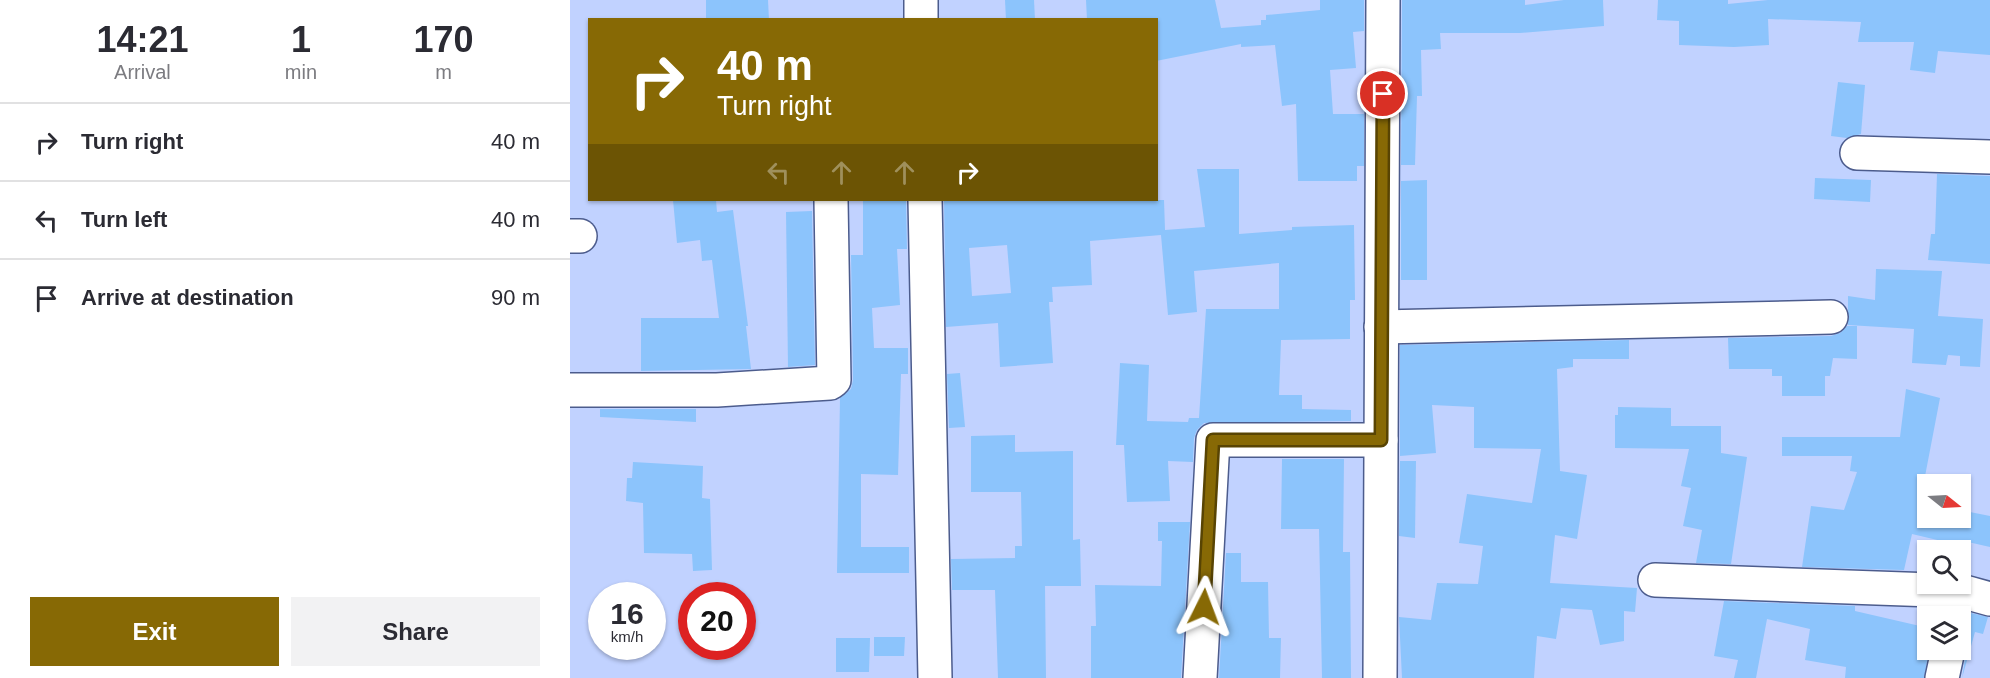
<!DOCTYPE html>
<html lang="en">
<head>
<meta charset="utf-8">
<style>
	body { margin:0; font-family:Helvetica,sans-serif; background:#f2f2f3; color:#2b2b33; height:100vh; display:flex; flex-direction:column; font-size:22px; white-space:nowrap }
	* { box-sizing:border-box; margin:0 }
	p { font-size:20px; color:#7c7c81 }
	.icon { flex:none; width:33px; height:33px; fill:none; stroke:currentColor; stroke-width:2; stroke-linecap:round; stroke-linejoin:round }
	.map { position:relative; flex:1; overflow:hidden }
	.details { display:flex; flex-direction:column; background:#fff; width:570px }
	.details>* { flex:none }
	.banner { position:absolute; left:18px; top:18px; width:570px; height:183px; border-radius:0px; box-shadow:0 2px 4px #0004; background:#876905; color:#fff; overflow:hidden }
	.needle { width:39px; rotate:108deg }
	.tools { position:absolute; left:1347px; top:474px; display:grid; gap:12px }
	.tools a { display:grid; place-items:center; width:54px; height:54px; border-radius:0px; background:#fff; box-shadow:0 2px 4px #0004; font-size:30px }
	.speed { position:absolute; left:18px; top:582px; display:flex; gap:12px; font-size:30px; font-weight:700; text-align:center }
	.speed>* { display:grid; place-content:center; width:78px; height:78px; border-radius:50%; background:#fff; box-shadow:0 2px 4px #0004; line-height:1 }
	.speed small { font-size:15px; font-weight:400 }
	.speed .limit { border:9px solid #d22; background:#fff; color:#111 }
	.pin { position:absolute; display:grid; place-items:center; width:51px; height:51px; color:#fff; margin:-26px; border:3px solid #fff; border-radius:50%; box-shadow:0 2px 6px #0007 }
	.me { position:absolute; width:66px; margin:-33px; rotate:3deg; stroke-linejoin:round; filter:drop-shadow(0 0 4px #0008) }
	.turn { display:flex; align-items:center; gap:21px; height:126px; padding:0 30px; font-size:27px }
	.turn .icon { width:78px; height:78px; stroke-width:2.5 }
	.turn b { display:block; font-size:42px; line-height:51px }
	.lanes { display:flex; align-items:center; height:57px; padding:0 30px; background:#0003; justify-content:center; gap:30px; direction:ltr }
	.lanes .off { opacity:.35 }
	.eta { display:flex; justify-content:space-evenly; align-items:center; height:102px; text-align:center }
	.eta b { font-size:36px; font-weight:700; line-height:42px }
	.button { display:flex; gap:12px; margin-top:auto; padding:12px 30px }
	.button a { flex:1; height:69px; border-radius:0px; background:#876905; color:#fff; font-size:24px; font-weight:700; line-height:69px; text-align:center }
	.button a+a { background:#f2f2f3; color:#2b2b33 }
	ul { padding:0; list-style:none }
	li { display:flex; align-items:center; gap:18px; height:78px; padding:0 30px; border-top:2px solid #e1e1e2 }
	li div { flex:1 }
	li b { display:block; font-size:22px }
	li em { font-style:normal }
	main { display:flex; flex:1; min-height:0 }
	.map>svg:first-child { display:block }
	.building { fill:#8cc4fc; fill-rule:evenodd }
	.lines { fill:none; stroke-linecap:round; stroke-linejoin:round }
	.minor-casing { stroke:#4c5c8d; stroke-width:36 }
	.minor { stroke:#fff; stroke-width:33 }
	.route-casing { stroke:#584403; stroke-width:15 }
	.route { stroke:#876905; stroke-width:10 }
</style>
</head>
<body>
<main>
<section class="details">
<div class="eta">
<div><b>14:21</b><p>Arrival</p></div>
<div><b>1</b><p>min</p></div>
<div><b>170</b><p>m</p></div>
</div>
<ul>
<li><svg class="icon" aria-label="right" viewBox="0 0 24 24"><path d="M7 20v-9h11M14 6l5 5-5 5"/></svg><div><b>Turn right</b></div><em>40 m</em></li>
<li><svg class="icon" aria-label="left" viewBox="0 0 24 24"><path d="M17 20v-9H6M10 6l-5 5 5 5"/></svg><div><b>Turn left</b></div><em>40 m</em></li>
<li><svg class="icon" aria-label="arrive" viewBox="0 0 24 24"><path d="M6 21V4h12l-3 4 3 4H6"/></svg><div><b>Arrive at destination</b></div><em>90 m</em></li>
</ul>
<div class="button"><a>Exit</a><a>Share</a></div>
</section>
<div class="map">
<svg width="1420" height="678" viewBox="0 0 1420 678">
	<rect width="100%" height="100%" fill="#c1d2ff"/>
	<g class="building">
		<path d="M136,0h62l1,20h-63z"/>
		<path d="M435,0h29l1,20h-29z"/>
		<path d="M516,0h129l6,28 40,-3v-5h5v-5l54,-5v-10h44v31l-11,1 3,36 -26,2 3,44h31v52h-7v15h-59l-2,-77 -14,2 -7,-61 -34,2v-3l-85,17v-41h-69z"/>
		<path d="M832,0h123v5l39,-5h39l1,26 -84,7h-80l1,16 -20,1 1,46h-5l-2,69h-14z"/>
		<path d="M1088,0h70v4l40,-4h222v55l-52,-4 -3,22 -25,-3 4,-28h-56l3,-20 -93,-3 1,26 -35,2 -55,-2v-24l-22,-1z"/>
		<path d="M1268,82l27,3 -4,49 -14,4 -16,-2z"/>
		<path d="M627,169h42v65l53,-4v-3l62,-2 1,75h-5v39l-69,1 -2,55h23v14l49,1v11l-147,2 -7,7 -3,8 -1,24 -25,-1 2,40 -43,1 -3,-57h-8l4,-82 29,2 -2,56 41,1 1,-4h10l7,-109h73v-46l-85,8 3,41 -29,3 -7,-80 -71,6 2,44 -40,2 1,15h-4l4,61 -53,4 -2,-44 -52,4 -2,-127h220l1,30 40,-3zM437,245l4,48 -39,3 -3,-48z"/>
		<path d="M1367,174l53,2v88l-62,-4 3,-26h4z"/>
		<path d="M1245,178l56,2 -1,22 -56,-3z"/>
		<path d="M857,180v100h-26v-99z"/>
		<path d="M103,200h43l1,12 16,-2 15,116h-2l5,43 -110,2v-53h78l-7,-58 -10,1 -2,-21 -23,3z"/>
		<path d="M293,200h43l1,49h-10l3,56 -28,3 2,40h34v26h-7l-3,101 -37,-1v73h48v26h-72l3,-175 11,-9 2,-9 -2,-125h12z"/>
		<path d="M242,211l3,154 -27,2 -2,-155z"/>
		<path d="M1306,269l66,2 -4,45 45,3 -3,48 -20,-1v-10l-12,-1 -2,10 -34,-2 2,-34 -66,-4v-29l27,4z"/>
		<path d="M1277,326h10v33l-24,-1 -3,18h-5v20h-43v-20h-10v-7h-43l-1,-31 103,-2 9,-3z"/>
		<path d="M1059,340v19h-56v8l-16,2 3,102 27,4 -10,64 -22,-4 -5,48 87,5 -2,24 -11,-1v30l-24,4 -8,-35 -31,-2 -5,31 -19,-3 -3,42h-132l-3,-61 32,3 6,-37 41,1 5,-38 -24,-3 8,-49 65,9 9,-54 -67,-1v-41l-42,-2 4,48 -36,3v-111z"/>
		<path d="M390,373l5,54 -16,1 -2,-54z"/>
		<path d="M1336,389l34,9 -23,120h43v-8l30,6v31l-22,-5 -1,5 -55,-13 -8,36 -102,-3 9,-61 33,4 13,-38 -7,-1 2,-15h-70v-19h118z"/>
		<path d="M1048,407l53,1v18h50v27l26,4 -16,107 -35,-1 6,-33 -19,-4 8,-38 -10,-2 8,-37 -74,-1v-33h3z"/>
		<path d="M30,409h96v13l-96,-5z"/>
		<path d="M445,435v17l58,-1v89l7,-1 1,47h-36l1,92h-48l-3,-88h-43l-1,-31 64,-1v-12h7l-1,-54h-50v-56z"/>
		<path d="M712,459h62l-1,93h7l1,126h-29l-3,-149h-38z"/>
		<path d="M830,461h16l-1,77 -16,-2z"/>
		<path d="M63,462l70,4 -1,32 8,1 2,71 -19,1 -1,-17 -48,-1 -1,-50 -17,-2 1,-23h5z"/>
		<path d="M588,522h32l-9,156h-90v-52h5l-1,-41 66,1 1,-45h-4z"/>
		<path d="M656,553h15v29h27l1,56h12l-1,40h-61z"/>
		<path d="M1154,601l131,5v5l65,15 4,-18 34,2 30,7 -5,17 -8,-2 -13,46 4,-25v-9l-6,-8v-20h-32l1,34 -5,28h-79l1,-11 -41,-7 5,-31 -43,-10 -11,59h-22l4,-18 -24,-4z"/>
		<path d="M304,637h31l-1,19h-30z"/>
		<path d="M266,638h34l-1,34h-33z"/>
	</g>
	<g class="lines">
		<g class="minor-casing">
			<g id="minor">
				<path d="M351,0v20"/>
				<path d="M1287,153l133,4"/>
				<path d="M355,200l10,478"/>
				<path d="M0,236h10"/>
				<path d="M811,327l450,-10"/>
				<path d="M0,390h147l113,-7 4,-3 -3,-180"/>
				<path d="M1085,580l306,11 29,8"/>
				<path d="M630,678l13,-238h168"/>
				<path d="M810,678l3,-678"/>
				<path d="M1372,678l6,-28"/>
			</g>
		</g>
		<use href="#minor" class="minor"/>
	</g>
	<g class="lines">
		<g class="route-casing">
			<path id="route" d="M634,607l9,-167h168l2,-346"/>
		</g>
		<use href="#route" class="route"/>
	</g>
</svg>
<div class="tools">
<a><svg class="needle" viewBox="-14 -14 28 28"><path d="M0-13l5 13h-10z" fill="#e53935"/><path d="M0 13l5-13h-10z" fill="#7c7c81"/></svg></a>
<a><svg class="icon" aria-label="search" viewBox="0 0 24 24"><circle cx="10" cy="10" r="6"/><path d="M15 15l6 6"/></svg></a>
<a><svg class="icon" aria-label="layers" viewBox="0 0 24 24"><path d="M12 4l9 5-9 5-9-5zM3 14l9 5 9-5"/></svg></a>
</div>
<div class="speed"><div>16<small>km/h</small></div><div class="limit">20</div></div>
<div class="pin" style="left:813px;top:94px;background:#d93025"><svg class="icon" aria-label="arrive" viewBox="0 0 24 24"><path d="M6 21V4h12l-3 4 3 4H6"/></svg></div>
<svg class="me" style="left:634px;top:607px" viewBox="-20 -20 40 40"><path d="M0-17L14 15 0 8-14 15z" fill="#876905" stroke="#fff" stroke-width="4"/></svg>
<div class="banner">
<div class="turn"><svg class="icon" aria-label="right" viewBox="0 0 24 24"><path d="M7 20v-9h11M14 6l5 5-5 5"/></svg><div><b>40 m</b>Turn right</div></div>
<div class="lanes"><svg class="icon off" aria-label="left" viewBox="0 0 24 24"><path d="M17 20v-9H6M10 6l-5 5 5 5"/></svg><svg class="icon off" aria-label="ahead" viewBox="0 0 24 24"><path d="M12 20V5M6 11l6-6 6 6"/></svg><svg class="icon off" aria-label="ahead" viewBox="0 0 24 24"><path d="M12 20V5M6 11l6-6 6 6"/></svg><svg class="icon" aria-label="right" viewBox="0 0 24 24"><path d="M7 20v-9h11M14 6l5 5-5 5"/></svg></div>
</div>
</div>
</main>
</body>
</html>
